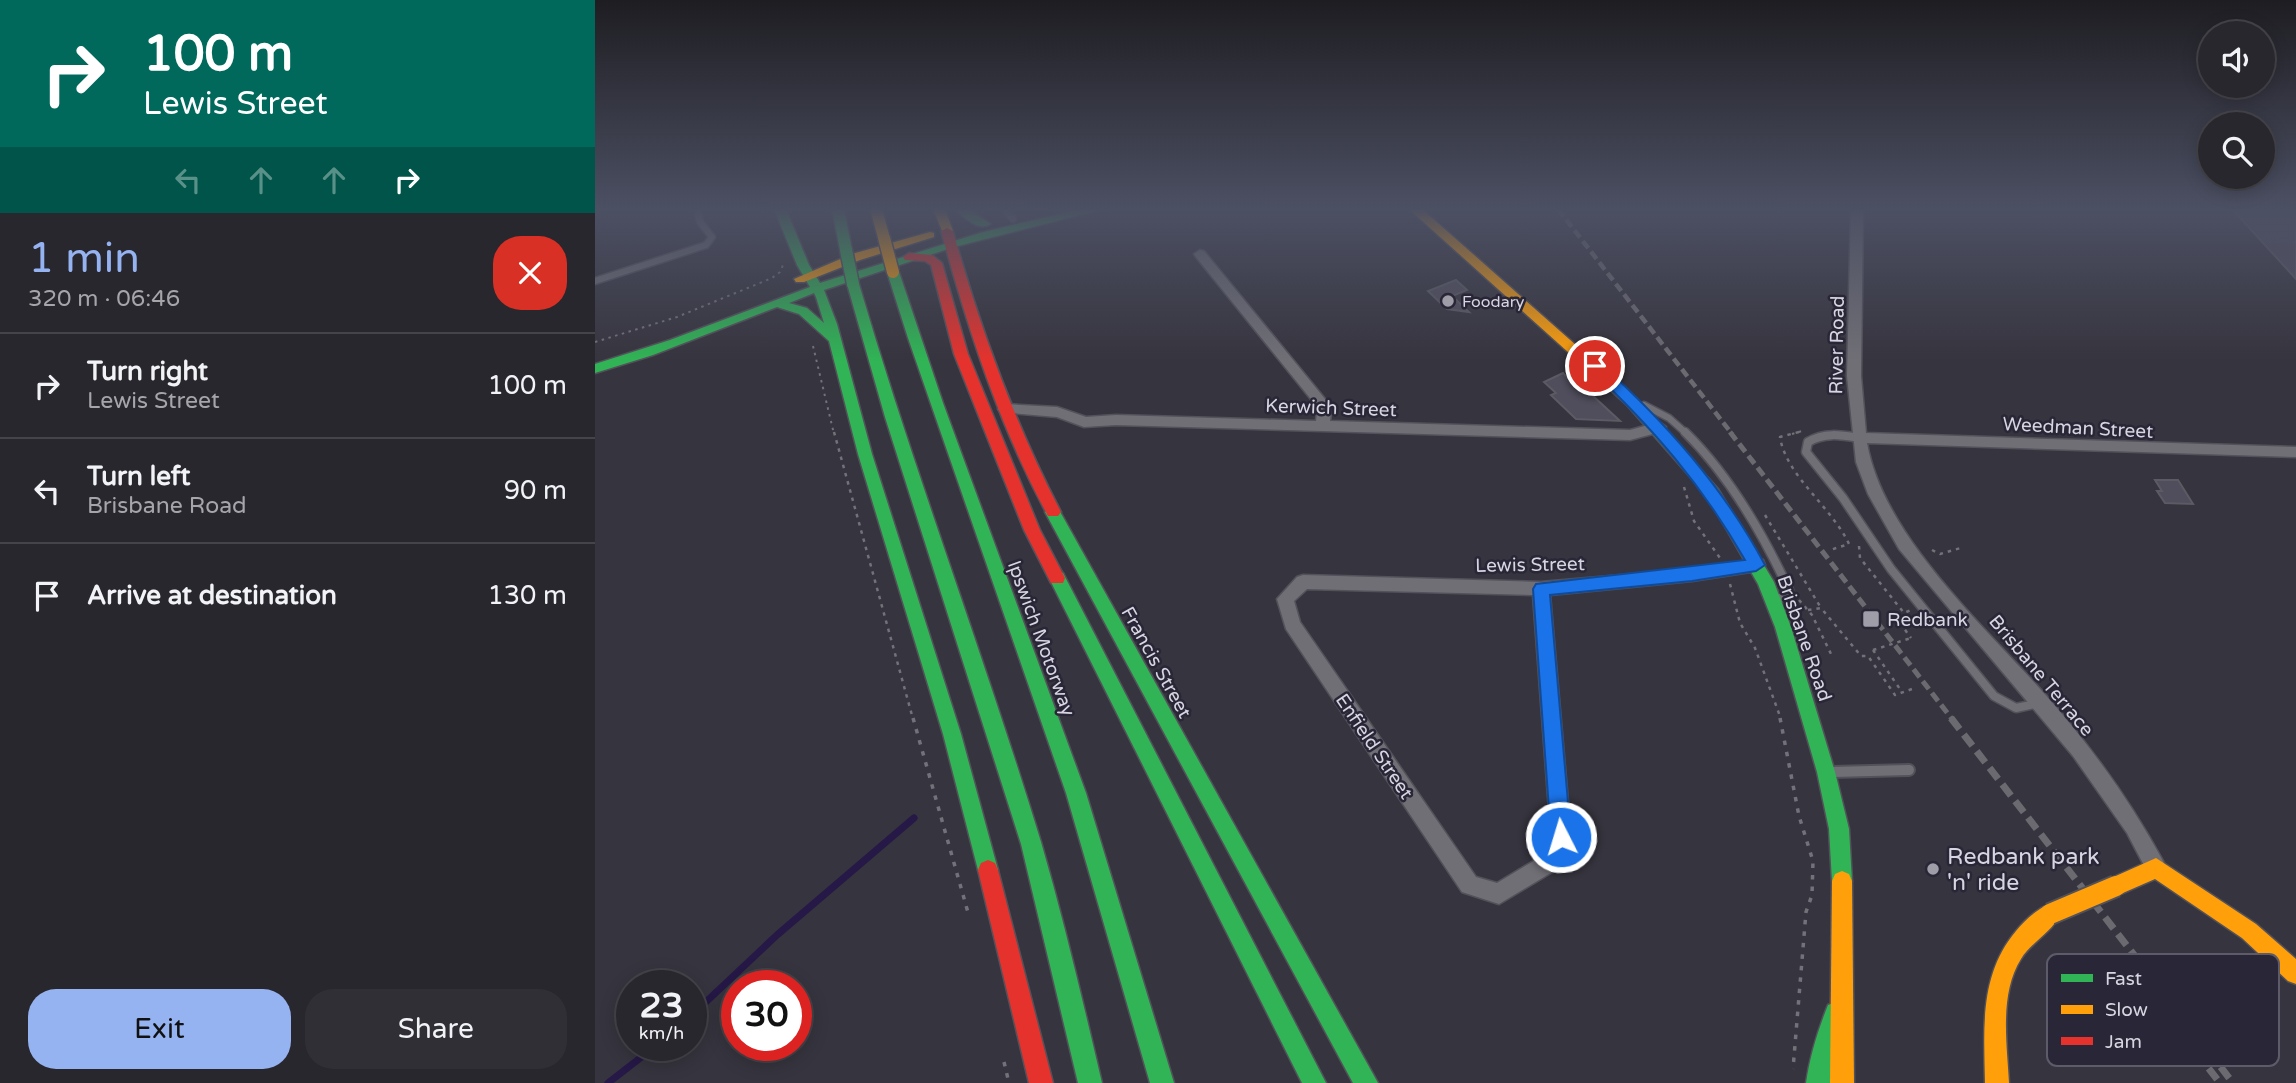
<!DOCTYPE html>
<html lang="en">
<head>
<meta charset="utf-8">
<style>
	body { margin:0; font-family:"Varela Round",sans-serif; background:#302f36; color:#f1f3f6; height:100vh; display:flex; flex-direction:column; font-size:26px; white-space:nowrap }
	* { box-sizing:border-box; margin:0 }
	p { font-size:23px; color:#a5a5aa }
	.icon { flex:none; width:38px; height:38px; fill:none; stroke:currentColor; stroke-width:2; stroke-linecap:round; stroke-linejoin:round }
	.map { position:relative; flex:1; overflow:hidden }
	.side { display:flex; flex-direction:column; background:#28272e; width:595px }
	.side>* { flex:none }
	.top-card { background:#00695c; color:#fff; overflow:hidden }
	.tools { position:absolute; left:1603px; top:21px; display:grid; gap:14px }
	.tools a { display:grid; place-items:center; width:77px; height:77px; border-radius:50%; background:#28272e; box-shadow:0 4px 18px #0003,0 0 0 2px #44444a; font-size:35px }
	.speed { position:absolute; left:21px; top:970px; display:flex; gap:14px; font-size:35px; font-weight:700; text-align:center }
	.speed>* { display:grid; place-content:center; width:91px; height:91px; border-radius:50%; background:#28272e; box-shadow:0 4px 18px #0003,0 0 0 2px #44444a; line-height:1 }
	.speed small { font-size:18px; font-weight:400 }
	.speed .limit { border:10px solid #d22; background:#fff; color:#111 }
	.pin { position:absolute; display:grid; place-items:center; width:60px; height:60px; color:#fff; margin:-30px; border:4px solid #fff; border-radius:50%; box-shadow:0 2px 7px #0007 }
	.me { position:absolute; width:77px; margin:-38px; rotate:355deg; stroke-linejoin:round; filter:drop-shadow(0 0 5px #0008) }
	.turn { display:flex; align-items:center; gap:24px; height:147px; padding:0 28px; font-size:32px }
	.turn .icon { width:91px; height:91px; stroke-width:2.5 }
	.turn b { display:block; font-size:49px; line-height:60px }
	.lanes { display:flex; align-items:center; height:66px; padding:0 28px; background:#0003; justify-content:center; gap:35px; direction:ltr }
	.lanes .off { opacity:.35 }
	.round { display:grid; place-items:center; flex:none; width:74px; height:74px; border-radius:28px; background:#302f36 }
	.overview { display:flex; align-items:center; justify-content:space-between; height:119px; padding:0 28px }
	h1 { font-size:42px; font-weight:600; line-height:52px; color:#95b2f1 }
	.cta { display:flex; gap:14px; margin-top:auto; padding:14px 28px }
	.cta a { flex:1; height:80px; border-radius:28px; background:#95b2f1; color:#111; font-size:28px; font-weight:600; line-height:80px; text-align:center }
	.cta a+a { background:#302f36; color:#f1f3f6 }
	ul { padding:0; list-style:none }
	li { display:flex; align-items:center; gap:21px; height:105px; padding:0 28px; border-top:2px solid #44444a }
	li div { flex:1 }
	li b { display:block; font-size:26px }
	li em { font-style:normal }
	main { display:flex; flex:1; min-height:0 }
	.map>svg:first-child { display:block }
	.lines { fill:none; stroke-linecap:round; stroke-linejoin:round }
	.stream { stroke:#261847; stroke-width:7 }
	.building { fill:#504d5c; stroke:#5c5a63; stroke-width:2 }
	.lane-far2-casing { stroke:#53515a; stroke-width:9 }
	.lane-far1-casing { stroke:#53515a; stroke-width:11 }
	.lane-casing { stroke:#53515a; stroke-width:14 }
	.street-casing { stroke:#53515a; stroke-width:3 }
	.fast-casing { stroke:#53515a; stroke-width:3 }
	.slow-casing { stroke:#53515a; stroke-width:3 }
	.jam-casing { stroke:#53515a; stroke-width:3 }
	.path-far2 { stroke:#73727a; stroke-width:2; stroke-dasharray:2.5 4.5; stroke-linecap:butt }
	.path-far1 { stroke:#73727a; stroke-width:2.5; stroke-dasharray:3.5 5; stroke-linecap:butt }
	.path { stroke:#73727a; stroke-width:3.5; stroke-dasharray:4.5 7; stroke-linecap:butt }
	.lane-far2 { stroke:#706f76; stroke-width:6 }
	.lane-far1 { stroke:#706f76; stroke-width:8 }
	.lane { stroke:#706f76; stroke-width:10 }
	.street { fill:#706f76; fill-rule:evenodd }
	.fast { fill:#30b455; fill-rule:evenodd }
	.slow { fill:#ff9f0a; fill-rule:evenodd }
	.jam { fill:#e5322d; fill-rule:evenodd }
	.rail-far2 { stroke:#6b6a71; stroke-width:4.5; stroke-dasharray:9 4.5; stroke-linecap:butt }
	.rail-far1 { stroke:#6b6a71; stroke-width:5; stroke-dasharray:10 5; stroke-linecap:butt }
	.rail { stroke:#6b6a71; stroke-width:7; stroke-dasharray:14 7; stroke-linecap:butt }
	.fast-bridge-casing { stroke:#53515a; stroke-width:15; stroke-linecap:butt }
	.slow-bridge-far1-casing { stroke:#53515a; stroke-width:15; stroke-linecap:butt }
	.slow-bridge-casing { stroke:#53515a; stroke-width:24; stroke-linecap:butt }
	.path-bridge { stroke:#73727a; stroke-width:2.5; stroke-dasharray:3.5 5; stroke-linecap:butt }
	.fast-bridge { stroke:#30b455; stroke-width:12 }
	.slow-bridge-far1 { stroke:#ff9f0a; stroke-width:12 }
	.slow-bridge { stroke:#ff9f0a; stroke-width:20 }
	.route { fill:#1a73e8; stroke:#114b97; stroke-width:2 }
	.poi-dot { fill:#9e9da8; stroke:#292637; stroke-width:2.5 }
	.labels { text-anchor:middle; stroke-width:5; stroke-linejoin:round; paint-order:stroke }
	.far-poi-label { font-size:16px; fill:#d6d5e1; stroke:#292637; text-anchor:start }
	.street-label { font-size:19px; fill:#d6d5e1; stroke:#292637 }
	.poi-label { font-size:19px; fill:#d6d5e1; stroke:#292637; text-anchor:start }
	.near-poi-label { font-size:23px; fill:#d6d5e1; stroke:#292637; text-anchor:start }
	.key { fill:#292637; stroke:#5d5b6a; stroke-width:2 }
	.key-label { font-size:19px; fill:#d6d5e1 }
</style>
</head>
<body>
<main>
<section class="side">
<div class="top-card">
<div class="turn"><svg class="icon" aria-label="right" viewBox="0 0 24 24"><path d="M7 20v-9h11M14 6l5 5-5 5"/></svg><div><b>100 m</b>Lewis Street</div></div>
<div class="lanes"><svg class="icon off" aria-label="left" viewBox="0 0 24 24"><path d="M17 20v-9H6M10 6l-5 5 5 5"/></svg><svg class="icon off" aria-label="ahead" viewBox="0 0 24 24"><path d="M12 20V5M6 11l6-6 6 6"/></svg><svg class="icon off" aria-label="ahead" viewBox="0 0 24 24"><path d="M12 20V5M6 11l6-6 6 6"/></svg><svg class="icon" aria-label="right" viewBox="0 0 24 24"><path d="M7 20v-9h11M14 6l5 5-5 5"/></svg></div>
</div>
<div class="overview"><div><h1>1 min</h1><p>320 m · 06:46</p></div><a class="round" style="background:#d93025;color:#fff"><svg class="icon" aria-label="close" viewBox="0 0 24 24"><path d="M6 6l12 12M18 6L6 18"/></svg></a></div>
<ul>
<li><svg class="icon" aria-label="right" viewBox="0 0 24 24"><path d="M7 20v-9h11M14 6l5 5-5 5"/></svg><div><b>Turn right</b><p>Lewis Street</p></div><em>100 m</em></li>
<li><svg class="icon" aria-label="left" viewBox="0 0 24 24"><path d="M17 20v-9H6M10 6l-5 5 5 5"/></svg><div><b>Turn left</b><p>Brisbane Road</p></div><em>90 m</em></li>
<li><svg class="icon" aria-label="arrive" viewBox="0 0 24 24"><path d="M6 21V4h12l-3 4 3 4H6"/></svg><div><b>Arrive at destination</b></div><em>130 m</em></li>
</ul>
<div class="cta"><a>Exit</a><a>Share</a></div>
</section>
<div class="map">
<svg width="1701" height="1083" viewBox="0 0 1701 1083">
	<rect width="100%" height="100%" fill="#36343e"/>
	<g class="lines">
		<g class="stream">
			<path d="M96,1016l86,-81 137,-117"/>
			<path d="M13,1083l49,-38"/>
		</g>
	</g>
	<g class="building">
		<path d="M1637,209h64v70z"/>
		<path d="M861,280l11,10 -15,6 17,16 -22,-3 -19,-18z"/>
		<path d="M968,373l12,12 4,-2 41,38 -44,-2 -25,-24 5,-2 -12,-11z"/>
		<path d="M1560,480h23l15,24 -28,-1 -8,-12h5z"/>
	</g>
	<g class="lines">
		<g class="lane-far2-casing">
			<g id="lane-far2">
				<path d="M409,209l9,10"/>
				<path d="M0,281l111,-36 6,-8 -12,-15 -3,-13"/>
				<path d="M1049,405l25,13 18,16"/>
			</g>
		</g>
		<g class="lane-far1-casing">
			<g id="lane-far1">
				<path d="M1090,432c45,44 78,102 104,158l-3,7 -12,2"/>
				<path d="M1264,438c-18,-3 -35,-6 -51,4l-2,10 37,46 48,71 103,127 22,12 24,-5"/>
			</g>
		</g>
		<g class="lane-casing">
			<path id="lane" d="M1237,772l77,-2"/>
		</g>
		<g class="street-casing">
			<g id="street">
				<path d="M1256,209h12l-2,167 5,57 430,14v10l-429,-14c17,98 127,191 190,265 41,48 76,98 106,153l3,7 -3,7 -7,3 -7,-3 -22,-42 -54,-77 -174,-207 -31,-55 -12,-32 -9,-86z"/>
				<path d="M605,250l4,1 121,148 6,14 -1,8 300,9 29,-8 7,5 -2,4 -34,9 -514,-15 -32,2 -27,-10 -57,-5 -2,-3 2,-3 5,-2 52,3 29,10 30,-2 200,6 1,-8 -3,-10 -118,-146 -2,-3z"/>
				<path d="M1162,559l6,1 2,5 -2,5 -6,1 -65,10 -142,14 21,242 -12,31 -60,36 -37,-12 -176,-263 -9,-30 20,-22 6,-2 238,7 151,-13zM712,589l226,6 18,242 -6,17 -48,29 -21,-6 -176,-255 -6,-21z"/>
			</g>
		</g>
		<g class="fast-casing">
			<g id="fast">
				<path d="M179,209h12l23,56 11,18 163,-51 99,-23h22l-150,38 -130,43 13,34 35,130 89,280 37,136 -3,7 -7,3 -7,-3 -3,-7 -35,-136 -85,-280 -29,-113 -30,-27 -22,-7 -124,48 -58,18v-9l75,-24 140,-53 -13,-22zM219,293l2,4 8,26 -17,-15 -18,-5z"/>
				<path d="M237,209h12l8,41 -2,2h-8l-2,-2z"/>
				<path d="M360,209h13l23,15c-12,8 -27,-6 -36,-15z"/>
				<path d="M298,268l6,4 44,131 143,390 88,290h-24l-84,-290 -158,-455 -21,-66z"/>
				<path d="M258,280l6,4c55,188 125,371 182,558 23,79 42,160 61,241h-24l-57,-239 -136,-427 -38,-133z"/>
				<path d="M1037,397l5,2 81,90 56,93 17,45 44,145 14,57 3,52 -3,7 -7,3 -7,-3 -3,-7 -3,-52 -12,-57 -42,-145 -17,-43 -50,-87 -81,-92 -2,-3 2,-3z"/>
				<path d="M458,506l5,2 320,575h-25l-308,-571z"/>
				<path d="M462,571l6,2 263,510h-24l-253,-505 2,-5z"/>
				<path d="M1241,1002l8,3 3,8 -15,46 -2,24h-24c4,-27 12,-53 22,-78z"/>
			</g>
		</g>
		<g class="slow-casing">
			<g id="slow">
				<path d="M275,209h12l8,29 -2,2 -4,1 -6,-3z"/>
				<path d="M338,209h12l8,22 -2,2h-8z"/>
				<path d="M814,209h13l215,190 2,3 -2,3h-10z"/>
				<path d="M335,232l4,1v4l-74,23 -56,22h-8l-2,-3 58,-25z"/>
				<path d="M1561,858l100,66 40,35v25l-8,-3 -46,-43 -87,-59 -39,17 -7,-3 -3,-7 3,-7z"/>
				<path d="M1247,871l7,3 3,7 2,202h-24l2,-202 3,-7z"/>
				<path d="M1455,904l7,3 3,7c-7,18 -29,28 -39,45 -22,35 -14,85 -12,124h-24c-1,-54 -6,-108 31,-152 9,-11 21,-22 34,-27z"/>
			</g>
		</g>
		<g class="jam-casing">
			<g id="jam">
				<path d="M352,228l6,3c27,97 61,191 108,281l-3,4h-10c-49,-90 -80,-187 -107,-285z"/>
				<path d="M314,253l23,2 10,8 26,91 72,176 25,48 -2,5h-12l-27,-53 -70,-176 -23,-89 -6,-4 -20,-1 -2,-3z"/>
				<path d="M393,860l7,3 3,7 55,213h-24l-51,-213 3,-7z"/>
			</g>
		</g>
		<g class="path-far2">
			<path d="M0,342l82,-25 95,-39 8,-6 3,-7"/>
			<path d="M218,346l21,88"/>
			<path d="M1197,434l10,-3"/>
		</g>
		<g class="path-far1">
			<path d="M239,432l79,287"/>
			<path d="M1204,432l-19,5c6,39 51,69 69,107l-19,6"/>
			<path d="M1089,487l10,34 26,37"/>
			<path d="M1170,515l56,93"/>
			<path d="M1264,546l1,12 44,55 7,-3"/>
			<path d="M1337,550l8,4 24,-7"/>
			<path d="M1135,584l10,39 15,25 26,71"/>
			<path d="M1204,600l13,15 19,39"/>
			<path d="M1213,610l13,-2 40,48h7l27,39 17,-6"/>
			<path d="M1305,623l11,15"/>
			<path d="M1294,625l26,-7"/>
			<path d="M1278,650l29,42"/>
		</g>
		<g class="path">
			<path d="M318,718l56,198"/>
			<path d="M1185,718l19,98 14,45 -1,34 -6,17 -13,157"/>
			<path d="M409,1062l5,21"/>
		</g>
		<use href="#lane-far2" class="lane-far2"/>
		<use href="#lane-far1" class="lane-far1"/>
		<use href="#lane" class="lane"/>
		<use href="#street" class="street"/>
		<use href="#fast" class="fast"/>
		<use href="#slow" class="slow"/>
		<use href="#jam" class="jam"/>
		<path class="rail-far2" d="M963,209l174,225"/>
		<path class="rail-far1" d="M1135,432l222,287"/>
		<g class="rail">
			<path d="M1356,718l282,365"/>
			<path d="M1588,1035l37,48"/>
		</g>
		<g class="fast-bridge-casing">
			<path id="fast-bridge" d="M251,250l7,34"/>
		</g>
		<g class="slow-bridge-far1-casing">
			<path id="slow-bridge-far1" d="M289,238l9,34"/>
		</g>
		<g class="slow-bridge-casing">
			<path id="slow-bridge" d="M1455,914l66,-28"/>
		</g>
		<path class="path-bridge" d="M1278,650l38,-12"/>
		<use href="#fast-bridge" class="fast-bridge"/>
		<use href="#slow-bridge-far1" class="slow-bridge-far1"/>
		<use href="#slow-bridge" class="slow-bridge"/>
	</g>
	<linearGradient id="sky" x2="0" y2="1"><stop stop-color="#1e1d22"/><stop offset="0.58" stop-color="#4c5063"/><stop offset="1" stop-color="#4c5063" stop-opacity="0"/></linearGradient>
	<rect width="1701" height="361" fill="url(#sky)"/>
	<path class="route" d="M1000,362l5,1c65,59 123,123 165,202l-9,6 -64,10 -142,14 21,242 -3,7 -7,2 -7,-2 -3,-7 -18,-248 3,-5 209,-24c-43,-75 -92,-132 -155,-191v-6z"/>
	<g class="poi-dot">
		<circle cx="853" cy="301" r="7"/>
		<rect x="1267" y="610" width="18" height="18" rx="3.5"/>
		<circle cx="1338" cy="869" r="7"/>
	</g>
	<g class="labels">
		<g class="far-poi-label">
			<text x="867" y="307">Foodary</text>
		</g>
		<g class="street-label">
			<text transform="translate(1241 345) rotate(-89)" y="7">River Road</text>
			<text transform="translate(736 407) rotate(2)" y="7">Kerwich Street</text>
			<text transform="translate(1483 427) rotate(3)" y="7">Weedman Street</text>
			<text transform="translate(935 564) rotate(-1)" y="7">Lewis Street</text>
			<text transform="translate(447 638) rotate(70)" y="7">Ipswich Motorway</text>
			<text transform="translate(1210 638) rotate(71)" y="7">Brisbane Road</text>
			<text transform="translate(562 662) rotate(61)" y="7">Francis Street</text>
			<text transform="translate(1447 675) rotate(50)" y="7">Brisbane Terrace</text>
			<text transform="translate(780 746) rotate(56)" y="7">Enfield Street</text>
		</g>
		<g class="poi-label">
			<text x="1292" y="626">Redbank</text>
		</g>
		<g class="near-poi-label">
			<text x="1352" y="864">Redbank park<tspan x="1352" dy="26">'n' ride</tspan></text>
		</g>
	</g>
	<rect x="1452" y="954" width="232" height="112" rx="10" class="key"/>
	<rect x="1466" y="974" width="32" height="8" fill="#30b455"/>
	<rect x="1466" y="1005" width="32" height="9" fill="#ff9f0a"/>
	<rect x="1466" y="1037" width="32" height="8" fill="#e5322d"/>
	<g class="key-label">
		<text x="1510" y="985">Fast</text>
		<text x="1510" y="1016">Slow</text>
		<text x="1510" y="1048">Jam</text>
	</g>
</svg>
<div class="tools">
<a><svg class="icon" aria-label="sound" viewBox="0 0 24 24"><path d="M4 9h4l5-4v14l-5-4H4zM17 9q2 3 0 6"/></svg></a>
<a><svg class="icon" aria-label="search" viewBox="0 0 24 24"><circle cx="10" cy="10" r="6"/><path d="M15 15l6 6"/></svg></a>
</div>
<div class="speed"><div>23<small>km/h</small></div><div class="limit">30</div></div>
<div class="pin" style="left:1000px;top:366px;background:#d93025"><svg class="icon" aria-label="arrive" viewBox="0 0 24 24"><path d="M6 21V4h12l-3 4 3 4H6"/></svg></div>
<svg class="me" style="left:966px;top:837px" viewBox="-20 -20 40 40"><circle r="17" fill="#1a73e8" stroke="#fff" stroke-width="3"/><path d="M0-11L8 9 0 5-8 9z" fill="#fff"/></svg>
</div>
</main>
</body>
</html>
